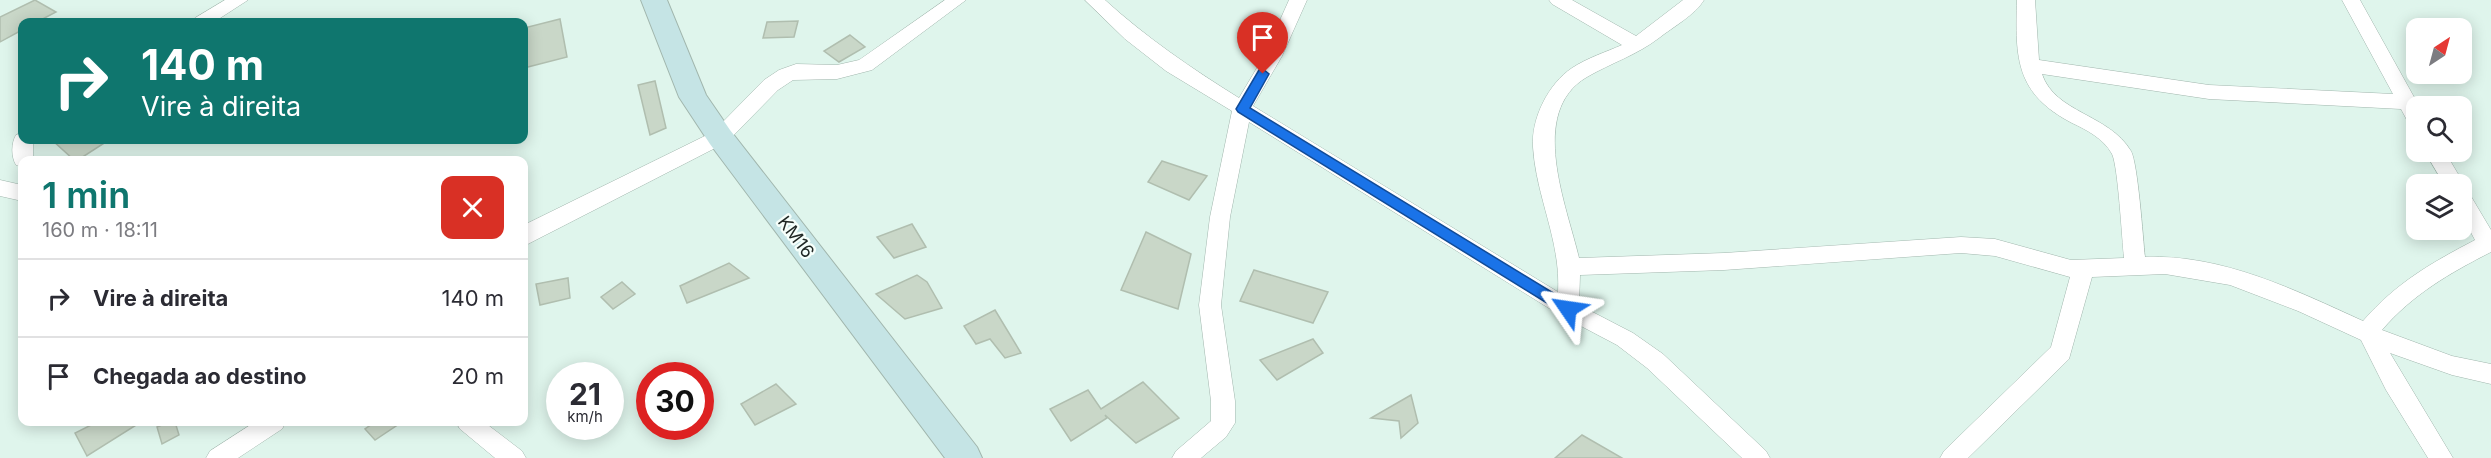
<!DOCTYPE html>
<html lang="pt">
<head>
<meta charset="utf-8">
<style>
	body { margin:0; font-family:Inter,sans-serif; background:#f2f2f3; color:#2b2b33; height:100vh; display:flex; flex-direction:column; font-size:22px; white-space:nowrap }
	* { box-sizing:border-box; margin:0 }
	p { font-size:20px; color:#7c7c81 }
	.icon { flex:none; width:33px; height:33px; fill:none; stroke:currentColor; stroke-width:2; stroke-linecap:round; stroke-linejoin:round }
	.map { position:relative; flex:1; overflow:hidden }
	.side { position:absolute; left:18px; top:156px; width:510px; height:270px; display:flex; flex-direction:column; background:#fff; border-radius:12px; box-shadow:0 3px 15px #0003 }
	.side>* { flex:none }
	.banner { position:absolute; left:18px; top:18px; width:510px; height:126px; border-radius:12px; box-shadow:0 3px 15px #0003; background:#0f766e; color:#fff; overflow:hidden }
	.needle { width:39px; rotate:36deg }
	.buttons { position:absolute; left:2406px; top:18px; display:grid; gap:12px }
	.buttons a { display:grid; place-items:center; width:66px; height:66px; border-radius:12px; background:#fff; box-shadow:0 3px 15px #0003; font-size:30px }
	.speed { position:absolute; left:546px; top:362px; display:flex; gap:12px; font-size:30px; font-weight:700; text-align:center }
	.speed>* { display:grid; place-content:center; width:78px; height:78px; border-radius:50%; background:#fff; box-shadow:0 3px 15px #0003; line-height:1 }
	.speed small { font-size:15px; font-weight:400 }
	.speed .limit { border:9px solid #d22; background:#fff; color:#111 }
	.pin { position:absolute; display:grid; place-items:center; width:51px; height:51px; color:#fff; margin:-62px -26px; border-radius:50% 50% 50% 0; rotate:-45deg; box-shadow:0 0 6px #0007 }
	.pin .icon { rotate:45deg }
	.me { position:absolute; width:66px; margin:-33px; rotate:302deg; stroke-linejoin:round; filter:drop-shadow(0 0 4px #0008) }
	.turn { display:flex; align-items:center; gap:21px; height:126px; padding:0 24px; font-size:27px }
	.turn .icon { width:78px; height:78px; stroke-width:2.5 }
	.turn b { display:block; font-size:42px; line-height:51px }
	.round { display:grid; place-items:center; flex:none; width:63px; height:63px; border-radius:12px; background:#f2f2f3 }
	.summary { display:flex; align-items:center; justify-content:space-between; height:102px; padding:0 24px }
	h1 { font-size:36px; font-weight:600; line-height:45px; color:#0f766e }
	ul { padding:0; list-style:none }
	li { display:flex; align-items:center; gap:18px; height:78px; padding:0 24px; border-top:2px solid #e1e1e2 }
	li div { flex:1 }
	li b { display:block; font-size:22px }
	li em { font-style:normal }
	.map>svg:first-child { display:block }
	.building { fill:#c9d7c8; stroke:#b0beaf; stroke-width:1.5 }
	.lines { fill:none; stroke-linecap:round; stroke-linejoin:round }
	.street-casing { stroke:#a1b6ad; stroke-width:1 }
	.secondary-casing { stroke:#a1b6ad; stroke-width:2 }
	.street { fill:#fff; fill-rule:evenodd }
	.secondary { fill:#c5e4e5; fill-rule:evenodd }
	.route { fill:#1a73e8; stroke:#114b97; stroke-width:1.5 }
	.labels { text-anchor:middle; stroke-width:4.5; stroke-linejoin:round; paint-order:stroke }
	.street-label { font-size:18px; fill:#1f2724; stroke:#f6fffb }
</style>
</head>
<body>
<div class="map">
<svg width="2491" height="458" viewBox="0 0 2491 458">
	<rect width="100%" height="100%" fill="#dff5ec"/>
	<g class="building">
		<path d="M35,0l21,12 -19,10h-15v8l-22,12v-25z"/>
		<path d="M560,19l7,38 -43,11v-40z"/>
		<path d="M798,21l-4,16 -31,1 4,-16z"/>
		<path d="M850,35l15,12 -26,15 -15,-11z"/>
		<path d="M655,81l11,47 -16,7 -12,-50z"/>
		<path d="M52,140h57l-31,20h-4z"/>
		<path d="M1162,161l45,15 -18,24 -41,-18z"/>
		<path d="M912,224l14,23 -32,11 -17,-21z"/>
		<path d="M1146,232l45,22 -13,55 -57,-19z"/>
		<path d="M729,263l20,15 -62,25 -7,-17z"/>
		<path d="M1254,270l74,22 -15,31 -73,-22z"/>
		<path d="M917,275l10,7 15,26 -37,11 -29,-25z"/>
		<path d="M568,278l2,20 -30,7 -4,-21z"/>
		<path d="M622,282l13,12 -22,15 -12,-12z"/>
		<path d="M995,310l26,43 -16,5 -15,-19 -14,5 -12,-18z"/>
		<path d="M1313,339l10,14 -46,27 -17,-20z"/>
		<path d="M1143,382l36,36 -43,25 -31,-28 2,3 -36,23 -21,-32 38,-19 13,19z"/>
		<path d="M776,384l20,20 -41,21 -14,-21z"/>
		<path d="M1411,395l7,28 -17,15 -2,-17 -28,-3z"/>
		<path d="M97,422h44l-54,34 -12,-23z"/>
		<path d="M169,422h6l4,13 -17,9 -5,-17z"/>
		<path d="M375,422h27l-27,18 -10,-11z"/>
		<path d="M1582,435l40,23h-67z"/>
	</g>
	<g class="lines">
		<g class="street-casing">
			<g id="street">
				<path d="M225,0h23l-34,22h-22l3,-4z"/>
				<path d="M945,0h21l-94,70 -35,9 -44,1 -15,10 -51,52 -203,104v-19l4,-4 185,-91 51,-52 15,-10 17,-6 41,1 22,-5z"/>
				<path d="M1085,0h20c42,38 86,68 134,98l25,-42 25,-56h18l-25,56 -29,50 305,186c3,-51 -22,-95 -25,-145 -2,-28 15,-63 39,-79 15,-10 34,-16 50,-23l-70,-41 -3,-4h23l64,36 47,-36h21c-9,15 -31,27 -45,38 -22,17 -48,25 -72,39 -60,35 -20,129 -8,181l145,-5 237,-16 34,2 76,21 53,-2c-2,-19 -6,-92 -12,-104 -8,-15 -25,-24 -40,-31 -56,-29 -57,-64 -55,-123h18l4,60 170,25 184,9 -51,-94h18l59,106h-3v20l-7,-2 -8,-15 -192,-10 -167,-25c13,39 67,40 89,77 7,13 12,87 14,106 77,-3 150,33 218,64 33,-38 68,-58 112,-81l-13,-24v-26l7,3 22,37v22c-41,21 -78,42 -109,78l70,26 39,8v20l-39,-9 -62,-22 63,105h-25l-42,-68 -25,-50 -63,-29 -68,-26 -65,-11 -73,3 -23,82 -101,99h-28l4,-7 107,-104 19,-70 -75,-21 -34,-3 -237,17 -144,5 -1,30 54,28 30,21 103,97 4,7h-28l-95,-90 -30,-23 -57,-30 -311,-193 -19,95 -9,88 14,96v22l-9,14 -25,21h-29l4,-7 35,-30v-20l-12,-96 11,-88 22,-106 -66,-40 -41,-32z"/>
				<path d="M22,133v7h11v20h-11v7l-6,-2c-5,-8 -5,-22 0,-30z"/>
				<path d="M2425,152h20l19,32 -2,5v-5h-18z"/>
				<path d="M0,180l22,5v16l-22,-5z"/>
				<path d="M255,422h31l-4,7 -44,29h-32l4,-7z"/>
				<path d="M456,422h28l38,29 4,7h-31l-35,-29z"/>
			</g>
		</g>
		<g class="secondary-casing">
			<path id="secondary" d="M641,0h26l39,95 24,35 247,317 5,11h-37l-235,-314 -31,-47z"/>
		</g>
		<use href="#street" class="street"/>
		<use href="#secondary" class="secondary"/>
	</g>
	<path class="route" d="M1263,69l6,5 -19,34 323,197v8h-10l-325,-201 -2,-3 23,-39z"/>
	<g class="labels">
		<g class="street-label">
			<text transform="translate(796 237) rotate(53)" y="6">KM16</text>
		</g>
	</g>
</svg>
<div class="buttons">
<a><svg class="needle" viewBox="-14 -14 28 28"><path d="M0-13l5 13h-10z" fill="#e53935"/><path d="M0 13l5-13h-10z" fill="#7c7c81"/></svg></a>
<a><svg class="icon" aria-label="search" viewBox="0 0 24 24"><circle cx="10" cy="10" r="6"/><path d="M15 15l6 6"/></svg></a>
<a><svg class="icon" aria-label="layers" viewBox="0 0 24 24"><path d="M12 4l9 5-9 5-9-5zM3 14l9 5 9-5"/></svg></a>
</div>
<div class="speed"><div>21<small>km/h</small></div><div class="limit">30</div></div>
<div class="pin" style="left:1263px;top:74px;background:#d93025"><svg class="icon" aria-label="arrive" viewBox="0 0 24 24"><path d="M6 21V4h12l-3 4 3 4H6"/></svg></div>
<svg class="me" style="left:1568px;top:309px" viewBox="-20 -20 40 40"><path d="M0-17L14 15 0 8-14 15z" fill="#1a73e8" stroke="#fff" stroke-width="4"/></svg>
<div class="banner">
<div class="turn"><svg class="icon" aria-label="right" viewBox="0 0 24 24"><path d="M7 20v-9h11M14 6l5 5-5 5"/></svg><div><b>140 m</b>Vire à direita</div></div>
</div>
<section class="side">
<div class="summary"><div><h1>1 min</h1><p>160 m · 18:11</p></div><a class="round" style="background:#d93025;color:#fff"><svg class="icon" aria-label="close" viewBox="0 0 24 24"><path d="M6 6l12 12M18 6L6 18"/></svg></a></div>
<ul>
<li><svg class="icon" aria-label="right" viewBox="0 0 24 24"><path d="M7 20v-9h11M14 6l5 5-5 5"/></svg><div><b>Vire à direita</b></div><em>140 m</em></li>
<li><svg class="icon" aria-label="arrive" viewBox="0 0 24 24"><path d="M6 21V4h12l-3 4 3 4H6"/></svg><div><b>Chegada ao destino</b></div><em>20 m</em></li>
</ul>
</section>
</div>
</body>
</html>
